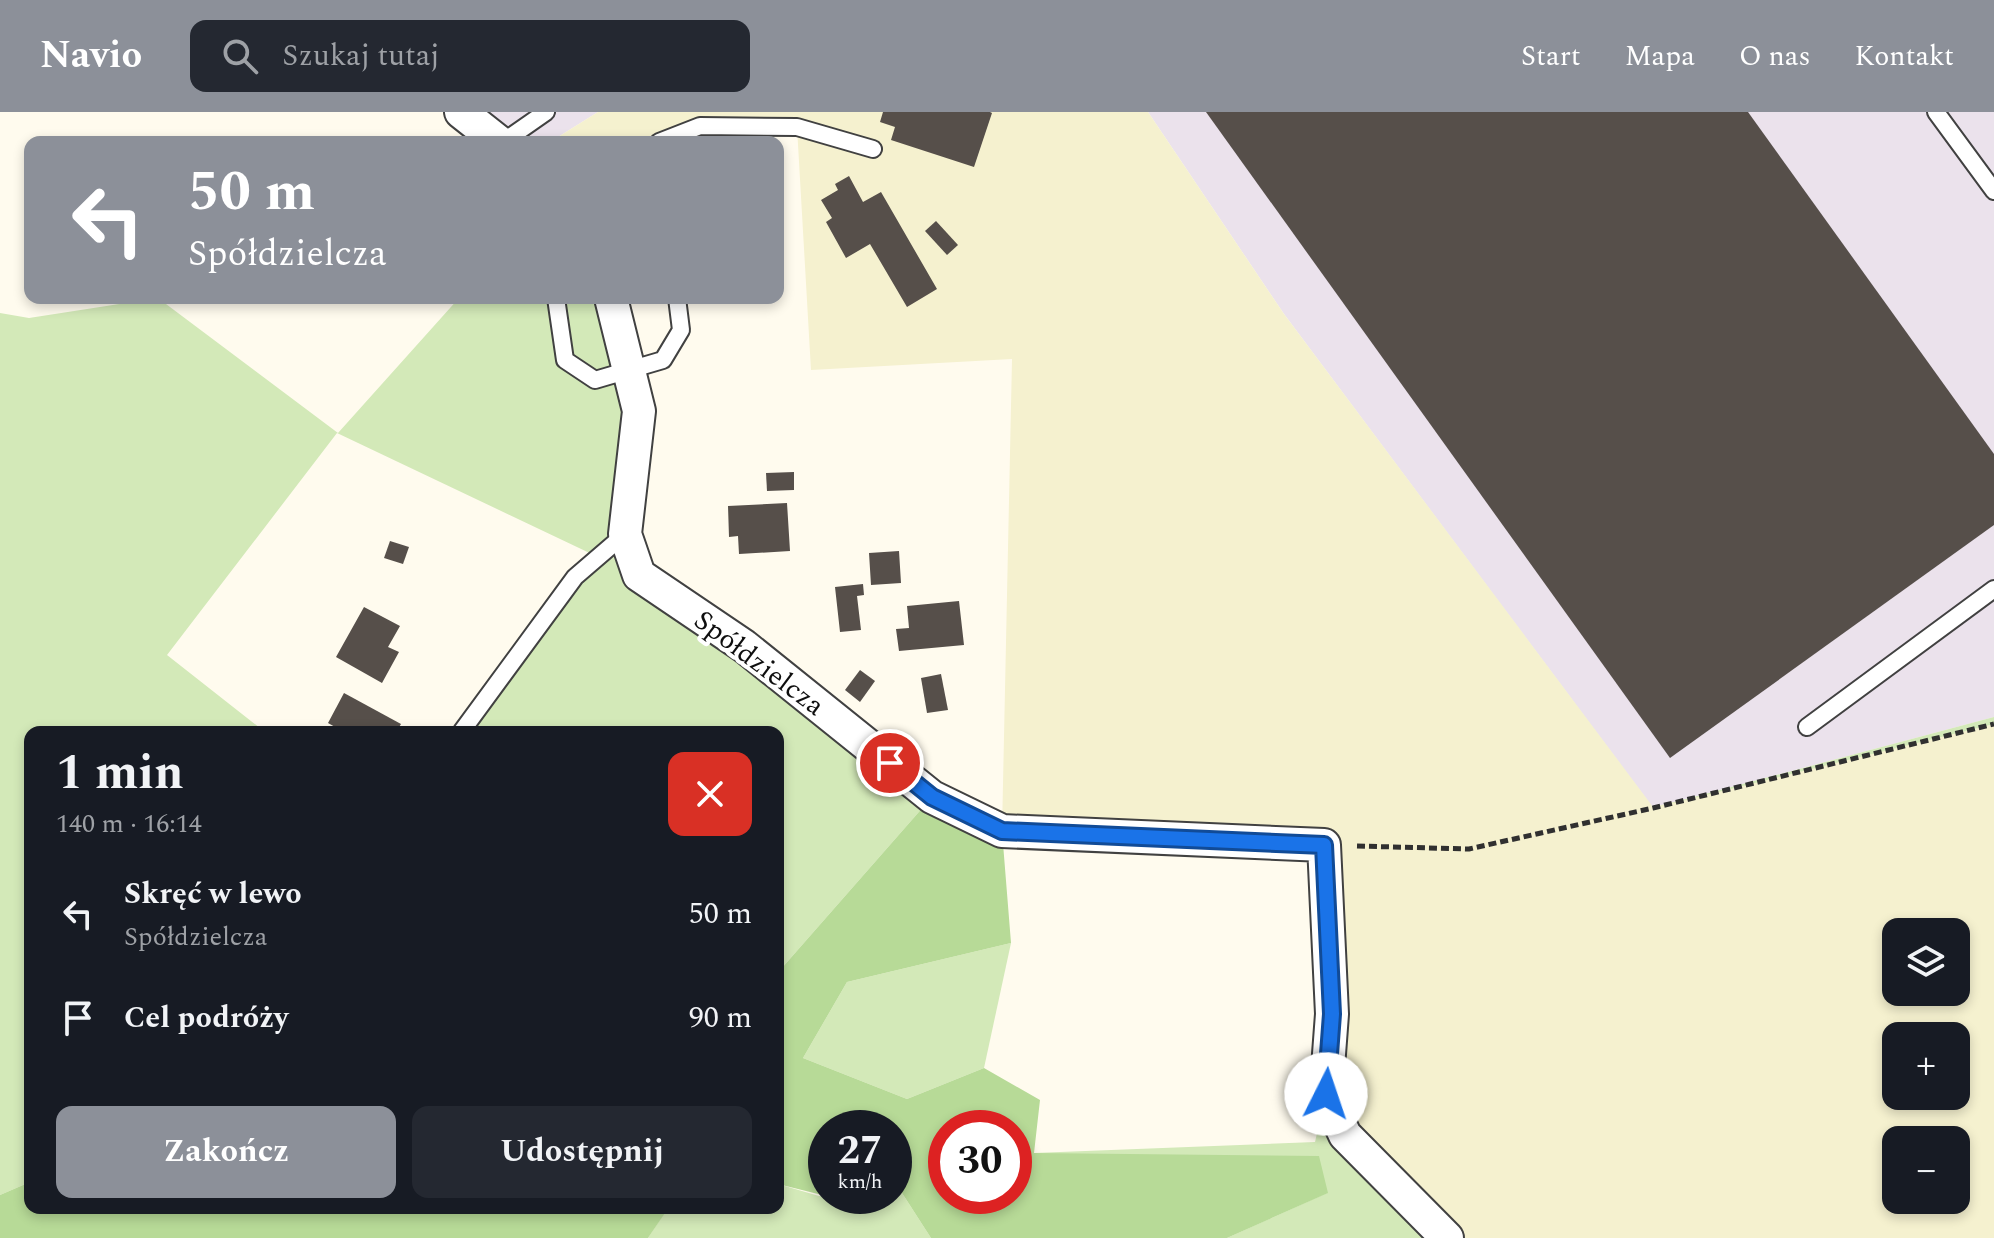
<!DOCTYPE html>
<html lang="pl">
<head>
<meta charset="utf-8">
<style>
	body { margin:0; font-family:Spectral,serif; background:#242831; color:#f1f3f6; height:100vh; display:flex; flex-direction:column; font-size:30px; white-space:nowrap }
	* { box-sizing:border-box; margin:0 }
	p { font-size:26px; color:#9ea1a6 }
	.icon { flex:none; width:44px; height:44px; fill:none; stroke:currentColor; stroke-width:2; stroke-linecap:round; stroke-linejoin:round }
	.map { position:relative; flex:1; overflow:hidden }
	.side { position:absolute; left:24px; top:614px; width:760px; height:488px; display:flex; flex-direction:column; background:#171b24; border-radius:16px; box-shadow:0 4px 12px #0003 }
	.side>* { flex:none }
	.top-card { position:absolute; left:24px; top:24px; width:760px; height:168px; border-radius:16px; box-shadow:0 4px 12px #0003; background:#8c9099; color:#fff; overflow:hidden }
	.tools { position:absolute; left:1882px; top:806px; display:grid; gap:16px }
	.tools a { display:grid; place-items:center; width:88px; height:88px; border-radius:16px; background:#171b24; box-shadow:0 4px 12px #0003; font-size:40px }
	.speed { position:absolute; left:808px; top:998px; display:flex; gap:16px; font-size:40px; font-weight:700; text-align:center }
	.speed>* { display:grid; place-content:center; width:104px; height:104px; border-radius:50%; background:#171b24; box-shadow:0 4px 12px #0003; line-height:1 }
	.speed small { font-size:20px; font-weight:400 }
	.speed .limit { border:12px solid #d22; background:#fff; color:#111 }
	.pin { position:absolute; display:grid; place-items:center; width:68px; height:68px; color:#fff; margin:-34px; border:4px solid #fff; border-radius:50%; box-shadow:0 2px 8px #0007 }
	.me { position:absolute; width:88px; margin:-44px; rotate:4deg; stroke-linejoin:round; filter:drop-shadow(0 0 6px #0008) }
	.turn { display:flex; align-items:center; gap:28px; height:168px; padding:0 32px; font-size:36px }
	.turn .icon { width:104px; height:104px; stroke-width:2.5 }
	.turn b { display:block; font-size:56px; line-height:68px }
	.round { display:grid; place-items:center; flex:none; width:84px; height:84px; border-radius:16px; background:#242831 }
	.headline { display:flex; align-items:center; justify-content:space-between; height:136px; padding:0 32px }
	h1 { font-size:48px; font-weight:700; line-height:60px }
	.action { display:flex; gap:16px; margin-top:auto; padding:16px 32px }
	.action a { flex:1; height:92px; border-radius:16px; background:#8c9099; color:#fff; font-size:32px; font-weight:700; line-height:92px; text-align:center }
	.action a+a { background:#242831; color:#f1f3f6 }
	ul { padding:0; list-style:none }
	li { display:flex; align-items:center; gap:24px; height:104px; padding:0 32px }
	li div { flex:1 }
	li b { display:block; font-size:30px }
	li em { font-style:normal }
	header { display:flex; align-items:center; gap:48px; box-sizing:border-box; height:112px; padding:0 40px; background:#8c9099; color:#fff }
	header strong { font-size:38px }
	nav { display:flex; gap:44px; margin-inline-start:auto; font-size:28px }
	.search { width:560px; height:72px; background:#242831; display:flex; align-items:center; gap:20px; box-sizing:border-box; padding:0 28px; border-radius:16px; color:#9ea1a6; font-size:30px }
	.map>svg:first-child { display:block }
	.industrial { fill:#ebe2ec }
	.farmland { fill:#f5f1cf; fill-rule:evenodd }
	.green { fill:#d3e9b8 }
	.forest { fill:#b7da97; fill-rule:evenodd }
	.building { fill:#564f4a }
	.lines { fill:none; stroke-linecap:round; stroke-linejoin:round }
	.service-casing { stroke:#414141; stroke-width:20 }
	.minor-casing { stroke:#414141; stroke-width:36 }
	.path { stroke:#303030; stroke-width:5; stroke-dasharray:8 4; stroke-linecap:butt }
	.service { stroke:#fff; stroke-width:16 }
	.minor { stroke:#fff; stroke-width:32 }
	.route-casing { stroke:#114b97; stroke-width:20 }
	.route { stroke:#1a73e8; stroke-width:14 }
	.labels { text-anchor:middle; stroke-width:8; stroke-linejoin:round; paint-order:stroke }
	.street-label { font-size:28px; fill:#0e0e0e; stroke:#fff }
</style>
</head>
<body>
<header>
<strong>Navio</strong>
<div class="search"><svg class="icon" aria-label="search" viewBox="0 0 24 24"><circle cx="10" cy="10" r="6"/><path d="M15 15l6 6"/></svg>Szukaj tutaj</div>
<nav><a>Start</a><a>Mapa</a><a>O nas</a><a>Kontakt</a></nav>
</header>
<div class="map">
<svg width="1994" height="1126" viewBox="0 0 1994 1126">
	<rect width="100%" height="100%" fill="#fffbee"/>
	<g class="industrial">
		<path d="M461,0h137l-48,30h-51z"/>
		<path d="M1148,0h846v605l-341,91 -369,-494z"/>
	</g>
	<path class="farmland" d="M598,0h550l136,202 369,493 341,-83v514h-547l-102,-103 -21,-290 -322,-14 10,-472 -201,11 -14,-243 -97,-1 -41,16h-109zM1896,820h60v60h-60zM1896,924h60v60h-60zM1896,1028h60v60h-60z"/>
	<g class="green">
		<path d="M158,186l180,135 121,-135h152l20,74 8,203 293,222 -151,172h-3v-237h-317l137,-175 -261,-124 -170,222 98,77h-235v450l-30,13v-882l29,5z"/>
		<path d="M1994,605v7l-341,84z"/>
		<path d="M1011,831l-27,125 -77,31 -104,-41 44,-76z"/>
		<path d="M1326,982l121,144h-220l100,-45 -293,-40 281,-11z"/>
		<path d="M778,1072l41,12h75v-3h8l29,45h-283l17,-26 7,-4h106z"/>
	</g>
	<g class="forest">
		<path d="M932,685l70,34 9,112 -164,39 -44,76 104,41 77,-31 56,32 -6,53 285,3 9,37 -101,45h-296l-29,-45h-8v-65h-68v68l-48,-12v-215h3zM946,1016h68v68h-68z"/>
		<path d="M30,1070v26h642l-7,5 -17,25h-648v-43z"/>
	</g>
	<g class="building">
		<path d="M883,0h107l2,1 -18,54 -83,-27 4,-13 -15,-5z"/>
		<path d="M1206,0h542l246,342v71l-324,233z"/>
		<path d="M849,64l14,26 18,-10 56,97 -30,18 -37,-63 -24,14 -20,-36 6,-4 -11,-18 17,-10 -3,-6z"/>
		<path d="M936,109l22,24 -11,10 -22,-24z"/>
		<path d="M794,360v18l-27,1 -1,-18z"/>
		<path d="M787,391l3,48 -51,3 -1,-18 -9,1 -1,-31z"/>
		<path d="M390,429l19,6 -6,17 -19,-6z"/>
		<path d="M899,439l2,32 -30,2 -2,-32z"/>
		<path d="M863,472l1,11 -7,1 4,34 -21,2 -5,-45z"/>
		<path d="M959,489l5,44 -65,6 -3,-22 13,-1 -2,-22z"/>
		<path d="M364,495l36,19 -12,21 11,5 -17,31 -46,-26z"/>
		<path d="M860,558l15,11 -15,21 -15,-12z"/>
		<path d="M941,562l7,36 -21,3 -6,-35z"/>
		<path d="M344,581l57,31 -5,8h-52l-16,-9z"/>
	</g>
	<g class="lines">
		<g class="service-casing">
			<g id="service">
				<path d="M1936,0l58,79"/>
				<path d="M503,30l43,-30"/>
				<path d="M659,30l41,-16 97,1 76,22"/>
				<path d="M556,186l9,62 30,20 68,-20 18,-30 -4,-32"/>
				<path d="M1807,615l187,-138"/>
				<path d="M462,619l113,-154 50,-43"/>
			</g>
		</g>
		<g class="minor-casing">
			<g id="minor">
				<path d="M461,0l38,30"/>
				<path d="M611,186l28,113 -14,123 14,41 105,71 188,151 70,34 322,14 8,169 -6,80 19,41 102,103"/>
			</g>
		</g>
		<path class="path" d="M1357,734l112,3 184,-41 341,-84"/>
		<use href="#service" class="service"/>
		<use href="#minor" class="minor"/>
	</g>
	<g class="lines">
		<g class="route-casing">
			<path id="route" d="M890,651l42,34 70,34 322,14 8,169 -6,80"/>
		</g>
		<use href="#route" class="route"/>
	</g>
	<g class="labels">
		<g class="street-label">
			<text transform="translate(760 550) rotate(37)" y="10">Spółdzielcza</text>
		</g>
	</g>
</svg>
<div class="tools">
<a><svg class="icon" aria-label="layers" viewBox="0 0 24 24"><path d="M12 4l9 5-9 5-9-5zM3 14l9 5 9-5"/></svg></a>
<a>+</a>
<a>−</a>
</div>
<div class="speed"><div>27<small>km/h</small></div><div class="limit">30</div></div>
<div class="pin" style="left:890px;top:651px;background:#d93025"><svg class="icon" aria-label="arrive" viewBox="0 0 24 24"><path d="M6 21V4h12l-3 4 3 4H6"/></svg></div>
<svg class="me" style="left:1326px;top:982px" viewBox="-20 -20 40 40"><circle r="19" fill="#fff"/><path d="M0-13L10 11 0 6-10 11z" fill="#1a73e8"/></svg>
<div class="top-card">
<div class="turn"><svg class="icon" aria-label="left" viewBox="0 0 24 24"><path d="M17 20v-9H6M10 6l-5 5 5 5"/></svg><div><b>50 m</b>Spółdzielcza</div></div>
</div>
<section class="side">
<div class="headline"><div><h1>1 min</h1><p>140 m · 16:14</p></div><a class="round" style="background:#d93025;color:#fff"><svg class="icon" aria-label="close" viewBox="0 0 24 24"><path d="M6 6l12 12M18 6L6 18"/></svg></a></div>
<ul>
<li><svg class="icon" aria-label="left" viewBox="0 0 24 24"><path d="M17 20v-9H6M10 6l-5 5 5 5"/></svg><div><b>Skręć w lewo</b><p>Spółdzielcza</p></div><em>50 m</em></li>
<li><svg class="icon" aria-label="arrive" viewBox="0 0 24 24"><path d="M6 21V4h12l-3 4 3 4H6"/></svg><div><b>Cel podróży</b></div><em>90 m</em></li>
</ul>
<div class="action"><a>Zakończ</a><a>Udostępnij</a></div>
</section>
</div>
</body>
</html>
